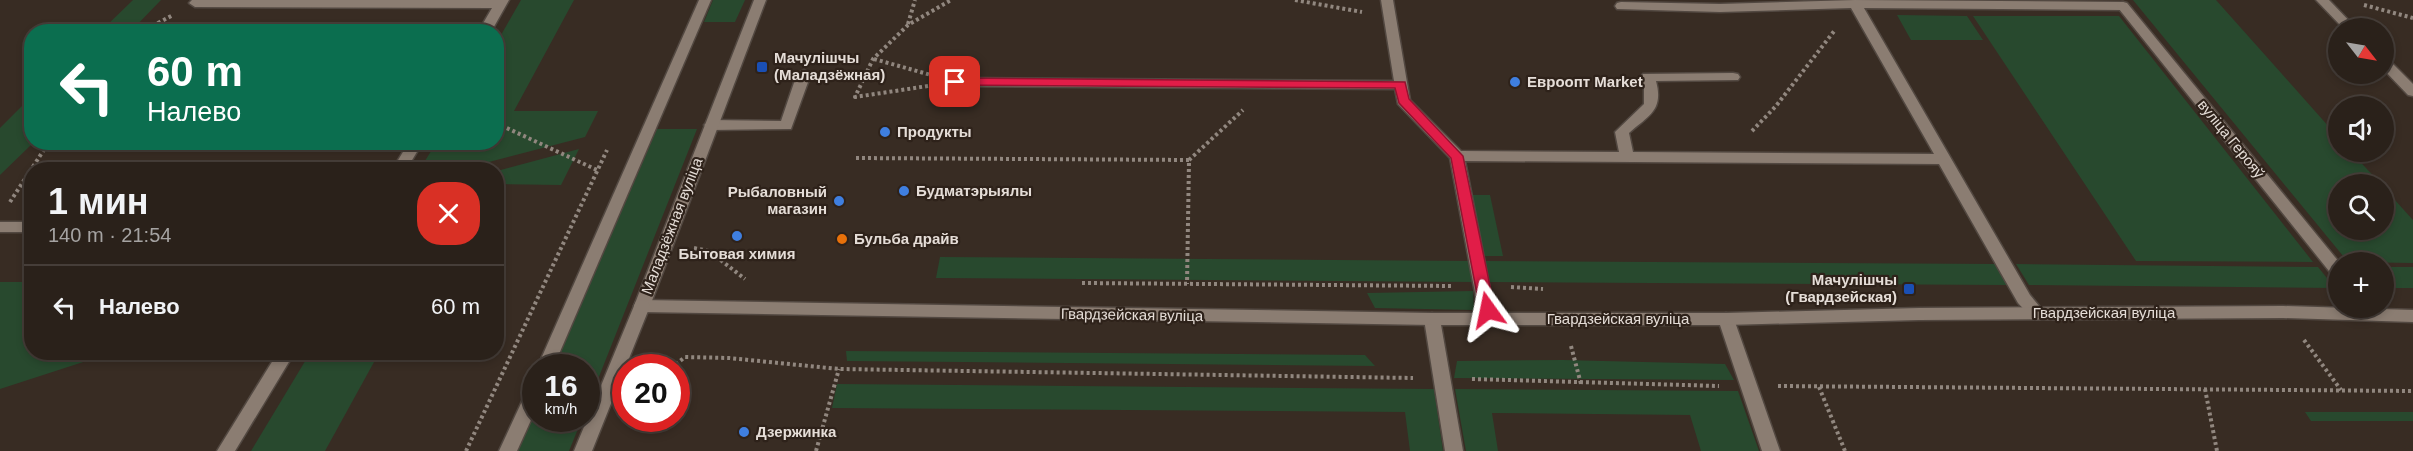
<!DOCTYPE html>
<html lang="ru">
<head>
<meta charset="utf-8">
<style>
	body { margin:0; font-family:Helvetica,sans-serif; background:#362e27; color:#f1f3f6; height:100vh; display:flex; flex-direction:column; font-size:22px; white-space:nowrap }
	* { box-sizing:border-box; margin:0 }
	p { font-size:20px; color:#a5a3a2 }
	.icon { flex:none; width:33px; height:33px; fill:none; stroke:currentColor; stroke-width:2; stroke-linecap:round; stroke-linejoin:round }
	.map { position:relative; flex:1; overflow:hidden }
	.sheet { position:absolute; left:24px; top:162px; width:480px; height:198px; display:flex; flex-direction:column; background:#2a211a; border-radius:24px; box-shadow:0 3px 9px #0003,0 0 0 2px #463e39 }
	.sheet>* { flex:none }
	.top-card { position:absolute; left:24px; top:24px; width:480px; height:126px; border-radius:24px; box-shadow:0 3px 9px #0003,0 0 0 2px #463e39; background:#0b6e4f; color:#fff; overflow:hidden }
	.needle { width:39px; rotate:121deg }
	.buttons { position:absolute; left:2328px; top:18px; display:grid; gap:12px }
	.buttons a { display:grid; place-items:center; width:66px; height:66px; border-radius:50%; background:#2a211a; box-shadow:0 3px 9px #0003,0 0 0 2px #463e39; font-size:30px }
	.speed { position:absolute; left:522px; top:354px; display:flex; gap:12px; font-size:30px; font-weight:700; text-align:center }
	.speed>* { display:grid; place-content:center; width:78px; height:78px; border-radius:50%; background:#2a211a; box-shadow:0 3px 9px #0003,0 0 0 2px #463e39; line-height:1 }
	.speed small { font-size:15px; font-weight:400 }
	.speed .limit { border:9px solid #d22; background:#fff; color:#111 }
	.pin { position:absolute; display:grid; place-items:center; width:51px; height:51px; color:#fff; margin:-26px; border-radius:12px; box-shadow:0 3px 9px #0006 }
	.me { position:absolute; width:66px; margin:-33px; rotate:348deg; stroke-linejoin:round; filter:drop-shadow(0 0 4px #0008) }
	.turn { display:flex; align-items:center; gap:21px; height:126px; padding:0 24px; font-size:27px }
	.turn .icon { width:78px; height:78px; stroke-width:2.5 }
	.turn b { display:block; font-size:42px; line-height:51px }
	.round { display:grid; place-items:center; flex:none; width:63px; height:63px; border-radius:24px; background:#362e27 }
	.headline { display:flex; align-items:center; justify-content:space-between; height:102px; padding:0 24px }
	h1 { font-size:36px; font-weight:600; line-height:45px }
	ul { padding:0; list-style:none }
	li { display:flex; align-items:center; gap:18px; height:84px; padding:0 24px; border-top:2px solid #463e39 }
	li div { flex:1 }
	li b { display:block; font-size:22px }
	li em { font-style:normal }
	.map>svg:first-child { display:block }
	.green { fill:#28492e }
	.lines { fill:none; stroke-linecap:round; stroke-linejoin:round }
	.service-casing { stroke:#524841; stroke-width:3 }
	.minor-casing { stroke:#524841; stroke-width:3 }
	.tertiary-casing { stroke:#524841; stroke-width:3 }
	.secondary-casing { stroke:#524841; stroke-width:3 }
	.path { stroke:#91877f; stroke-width:4; stroke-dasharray:3 3; stroke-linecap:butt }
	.service { fill:#8b7d72; fill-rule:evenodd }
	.minor { fill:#8b7d72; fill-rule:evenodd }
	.tertiary { fill:#8b7d72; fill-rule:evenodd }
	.secondary { fill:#8b7d72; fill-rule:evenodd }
	.route { fill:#e11d48; stroke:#92132f; stroke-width:1.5 }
	.transit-dot { fill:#1a4fb4; stroke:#2e221a; stroke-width:2 }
	.shop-dot { fill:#3f7fe0; stroke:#2e221a; stroke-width:2 }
	.food-dot { fill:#e8710a; stroke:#2e221a; stroke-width:2 }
	.labels { text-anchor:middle; stroke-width:4.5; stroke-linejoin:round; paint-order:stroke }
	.poi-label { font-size:15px; font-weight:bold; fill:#e5ddd7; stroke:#2e221a; text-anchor:start }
	.street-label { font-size:15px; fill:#e5ddd7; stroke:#2e221a }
</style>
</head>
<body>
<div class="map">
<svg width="2413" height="451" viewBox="0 0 2413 451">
	<rect width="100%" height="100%" fill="#382c23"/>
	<g class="green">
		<path d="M133,0h28l-30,31h-30z"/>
		<path d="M521,0h53l-60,111h84l-13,26 -123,32h-42l16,-26 60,-1 1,-100z"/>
		<path d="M713,0h32l-10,22h-31z"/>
		<path d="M2133,0h83l122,137v15h13l30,32h-43v46h46v-42l29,32v43l-65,-1z"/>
		<path d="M1897,15l70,1 16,24h-72z"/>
		<path d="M1973,16h146l194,246 -177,-1z"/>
		<path d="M31,97l2,46 -33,32v-47z"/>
		<path d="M657,129h40l-110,278 -1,-39 -32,-1z"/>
		<path d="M579,149l-18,36 -64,-1v-13z"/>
		<path d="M1472,195h18l13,61h-19z"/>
		<path d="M940,257l530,4 4,21 -538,-4z"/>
		<path d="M1485,261l510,3 12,21 -518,-3z"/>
		<path d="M2016,264l302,3 17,21 -306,-3z"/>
		<rect x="2384" y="267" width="29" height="21"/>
		<path d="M0,282h31l1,70 79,1 -111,36z"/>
		<path d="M1473,291l1,19 -99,-2 -8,-15z"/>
		<path d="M846,351l519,4 10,11 -528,-5z"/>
		<path d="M310,353h69l-54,98h-74z"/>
		<path d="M1563,360l162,4 9,16 -280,-2 3,-17z"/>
		<path d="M837,384l597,5 9,62h-33l-5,-39 -573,-4z"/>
		<path d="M1455,389l283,2 21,60h-58l-11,-36 -198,-2 6,38h-32z"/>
		<path d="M535,411l1,7 46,1 -13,32h-51z"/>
		<path d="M2305,412h108v9h-102z"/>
	</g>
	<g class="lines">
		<g class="service-casing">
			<g id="service">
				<path d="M192,0h317l-18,32h-13l14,-24 -297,-1 -6,-4z"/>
				<path d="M699,0h12l-158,368h-16z"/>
				<path d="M1381,0h12l17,100 51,51 158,1 -4,-20 29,-28v-15l-3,-12 2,-3 90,-1 5,1 2,3 -2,3 -82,1c8,30 -8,35 -27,52l4,19 301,2 -83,-146 -131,4 -103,-3 -2,-3 2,-3 4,-1 99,2 135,-4 268,2 6,4 -6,4 -259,-2 166,287 15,18 -2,4c-12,4 -17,-6 -25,-14l-79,-139 -474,-3 31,159 -2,4 -6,2 -6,-2 -2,-4 -30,-162 -52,-54 -3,-15 -440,-3 -7,-4 7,-4 439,3z"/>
				<path d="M2316,0h13l27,28h-13z"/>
				<path d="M2384,59l5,1 24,24v12l-5,-1 -24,-25z"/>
				<path d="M804,70l7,4 -20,55 -80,1 -7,-5 7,-5 70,1 16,-47z"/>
				<path d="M409,142h14l-17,28h-14z"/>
				<rect x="0" y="222" width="32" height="10"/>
				<path d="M1432,313l6,2 2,4 23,132h-18l-21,-132 2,-4z"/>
				<path d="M278,352h17l-60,99h-18z"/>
				<path d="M536,382v27l-19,42h-18l31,-67z"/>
			</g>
		</g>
		<g class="minor-casing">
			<g id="minor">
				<path d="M754,0h12l-116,306 -2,4h-12l-2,-4z"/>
				<path d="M2123,2l4,1 212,259 -1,16 -5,-2 -214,-267 -2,-3 2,-3z"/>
				<path d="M1726,313l6,2 2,4 46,132h-18l-44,-132 2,-4z"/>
			</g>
		</g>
		<g class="tertiary-casing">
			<path id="tertiary" d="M642,300l790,13h294l193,-5 364,-2 130,4v12l-130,-4 -364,2 -193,5h-294l-790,-13 -6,-2 -2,-4 2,-4z"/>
		</g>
		<g class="secondary-casing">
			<path id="secondary" d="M642,300l6,2 2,4 -58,145h-18l60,-145 2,-4z"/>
		</g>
		<g class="path">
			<path d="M1295,0l67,12"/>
			<path d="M2364,5l49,13"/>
			<path d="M908,24l7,-24"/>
			<path d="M150,32l8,-9 15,-8"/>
			<path d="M874,59l57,16"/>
			<path d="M928,86l-73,11 18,-38 35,-34 43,-25"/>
			<path d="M496,123l101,47"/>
			<path d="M1752,131l24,-25 59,-76"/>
			<path d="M856,158l333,2 -2,124"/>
			<path d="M1189,160l54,-50"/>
			<path d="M10,202l39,-60"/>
			<path d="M694,248l15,3 36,28"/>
			<path d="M1082,283l371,3"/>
			<path d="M1511,287l32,2"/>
			<path d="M2304,340l37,50"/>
			<path d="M1571,346l10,38"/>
			<path d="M671,368l14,-11 44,1 110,11 574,9"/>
			<path d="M1472,379l247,7"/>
			<path d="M1778,386l635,5"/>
			<path d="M1819,387l26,64"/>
			<path d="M2205,389l12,62"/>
			<path d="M466,451l141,-301"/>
			<path d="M816,451l23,-82"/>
		</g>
		<use href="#service" class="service"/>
		<use href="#minor" class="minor"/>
		<use href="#tertiary" class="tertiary"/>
		<use href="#secondary" class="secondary"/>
	</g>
	<path class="route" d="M955,78l450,4 4,17 54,57 32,154 -2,4h-11l-2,-4 -29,-152 -52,-55 -4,-15 -444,-3v-6z"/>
	<g class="transit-dot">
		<rect x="756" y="61" width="12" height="12" rx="3"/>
		<rect x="1903" y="283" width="12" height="12" rx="3"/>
	</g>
	<g class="shop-dot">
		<circle cx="1515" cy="82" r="6"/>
		<circle cx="885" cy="132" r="6"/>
		<circle cx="904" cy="191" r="6"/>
		<circle cx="839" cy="201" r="6"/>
		<circle cx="737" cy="236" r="6"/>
		<circle cx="744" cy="432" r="6"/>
	</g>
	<circle class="food-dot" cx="842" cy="239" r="6"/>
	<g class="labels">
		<g class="poi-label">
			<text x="774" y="63">Мачулішчы<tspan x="774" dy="17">(Маладзёжная)</tspan></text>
			<text x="1527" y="87">Евроопт Market</text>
			<text x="897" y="137">Продукты</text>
			<text x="916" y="196">Будматэрыялы</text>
			<text x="827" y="197" text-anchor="end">Рыбаловный<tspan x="827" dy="17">магазин</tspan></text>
			<text x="854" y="244">Бульба драйв</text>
			<text x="737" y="259" text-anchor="middle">Бытовая химия</text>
			<text x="1897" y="285" text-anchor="end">Мачулішчы<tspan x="1897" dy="17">(Гвардзейская)</tspan></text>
			<text x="756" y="437">Дзержинка</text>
		</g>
		<g class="street-label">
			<text transform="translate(2231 139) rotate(51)" y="5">вуліца Герояў</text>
			<text transform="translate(672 226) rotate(-69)" y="5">Маладзёжная вуліца</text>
			<text x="2104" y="318">Гвардзейская вуліца</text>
			<text transform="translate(1132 315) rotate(1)" y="5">Гвардзейская вуліца</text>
			<text x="1618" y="324">Гвардзейская вуліца</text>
		</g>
	</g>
</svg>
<div class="buttons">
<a><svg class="needle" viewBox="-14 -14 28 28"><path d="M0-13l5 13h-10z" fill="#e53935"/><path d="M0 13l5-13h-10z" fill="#a5a3a2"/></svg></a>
<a><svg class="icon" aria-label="sound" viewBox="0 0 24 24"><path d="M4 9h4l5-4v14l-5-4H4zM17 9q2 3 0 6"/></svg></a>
<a><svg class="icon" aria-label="search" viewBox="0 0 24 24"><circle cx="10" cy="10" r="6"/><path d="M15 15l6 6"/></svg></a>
<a>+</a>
</div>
<div class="speed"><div>16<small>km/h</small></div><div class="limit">20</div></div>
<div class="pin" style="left:955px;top:82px;background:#d93025"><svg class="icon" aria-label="arrive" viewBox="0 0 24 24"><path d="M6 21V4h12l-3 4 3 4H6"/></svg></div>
<svg class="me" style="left:1488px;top:310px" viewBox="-20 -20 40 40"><path d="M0-17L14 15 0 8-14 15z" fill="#e11d48" stroke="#fff" stroke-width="4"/></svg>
<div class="top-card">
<div class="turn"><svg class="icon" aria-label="left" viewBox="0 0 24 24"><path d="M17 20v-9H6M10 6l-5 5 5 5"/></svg><div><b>60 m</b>Налево</div></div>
</div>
<section class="sheet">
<div class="headline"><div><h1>1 мин</h1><p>140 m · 21:54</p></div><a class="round" style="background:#d93025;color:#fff"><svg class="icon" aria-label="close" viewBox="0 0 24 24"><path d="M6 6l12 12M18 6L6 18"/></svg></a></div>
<ul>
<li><svg class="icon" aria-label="left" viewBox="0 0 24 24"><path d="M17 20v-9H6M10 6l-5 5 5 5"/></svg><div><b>Налево</b></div><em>60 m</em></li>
</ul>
</section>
</div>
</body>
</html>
